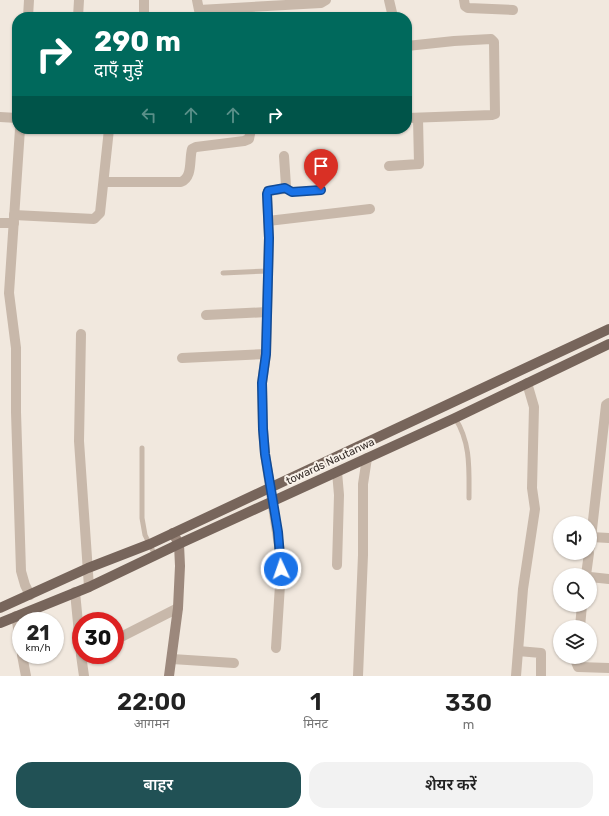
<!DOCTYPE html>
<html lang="hi">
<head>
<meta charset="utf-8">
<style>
	body { margin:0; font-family:Rubik,"Noto Sans Devanagari",sans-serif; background:#f2f2f2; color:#222; height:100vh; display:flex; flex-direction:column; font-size:15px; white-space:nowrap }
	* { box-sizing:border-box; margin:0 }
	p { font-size:13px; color:#767676 }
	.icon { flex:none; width:22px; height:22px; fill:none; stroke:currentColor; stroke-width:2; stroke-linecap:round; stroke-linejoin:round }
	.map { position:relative; height:676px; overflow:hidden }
	.side { display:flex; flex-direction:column; background:#fff; flex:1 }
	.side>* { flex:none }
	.hud { position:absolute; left:12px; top:12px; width:400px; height:122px; border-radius:16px; box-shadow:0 1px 3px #0004; background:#00695c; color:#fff; overflow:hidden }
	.tools { position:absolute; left:553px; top:516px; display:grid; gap:8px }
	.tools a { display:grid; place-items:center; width:44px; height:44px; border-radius:50%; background:#fff; box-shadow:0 1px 3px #0004; font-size:20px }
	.speed { position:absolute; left:12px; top:612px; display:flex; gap:8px; font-size:20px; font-weight:700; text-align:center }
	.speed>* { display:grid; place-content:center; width:52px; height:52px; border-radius:50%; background:#fff; box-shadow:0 1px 3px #0004; line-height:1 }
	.speed small { font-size:10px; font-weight:400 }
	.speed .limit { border:6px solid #d22; background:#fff; color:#111 }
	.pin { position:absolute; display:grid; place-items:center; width:34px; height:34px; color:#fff; margin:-41px -17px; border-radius:50% 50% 50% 0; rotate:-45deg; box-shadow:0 0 4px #0007 }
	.pin .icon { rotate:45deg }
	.me { position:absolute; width:44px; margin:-22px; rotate:357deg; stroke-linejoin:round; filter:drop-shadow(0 0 3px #0008) }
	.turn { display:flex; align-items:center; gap:14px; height:84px; padding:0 16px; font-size:18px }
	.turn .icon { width:52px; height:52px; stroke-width:2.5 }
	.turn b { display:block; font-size:28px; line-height:34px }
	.lanes { display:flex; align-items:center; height:38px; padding:0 16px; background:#0003; justify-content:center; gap:20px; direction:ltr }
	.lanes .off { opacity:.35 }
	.eta { display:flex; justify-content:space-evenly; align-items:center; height:68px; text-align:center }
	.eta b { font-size:24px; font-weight:600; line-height:28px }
	.action { display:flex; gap:8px; margin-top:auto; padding:8px 16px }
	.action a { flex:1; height:46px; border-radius:16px; background:#215155; color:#fff; font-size:16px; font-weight:600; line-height:46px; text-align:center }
	.action a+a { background:#f2f2f2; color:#222 }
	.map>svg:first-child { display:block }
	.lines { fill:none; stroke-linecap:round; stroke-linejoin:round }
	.lane { stroke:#c8b8aa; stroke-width:5 }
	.street { stroke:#c8b8aa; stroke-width:10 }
	.secondary { stroke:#9c887c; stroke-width:10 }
	.primary { stroke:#77655b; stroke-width:10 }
	.route-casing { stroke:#114b97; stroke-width:10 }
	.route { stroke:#1a73e8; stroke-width:7 }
	.labels { text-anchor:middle; stroke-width:4; stroke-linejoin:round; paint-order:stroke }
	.street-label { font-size:11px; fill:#362d29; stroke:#f9f2ea }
</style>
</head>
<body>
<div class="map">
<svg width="609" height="676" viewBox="0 0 609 676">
	<rect width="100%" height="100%" fill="#f1e8de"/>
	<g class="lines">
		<g class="lane">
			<path d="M285,188l7,4 29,-2"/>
			<path d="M223,273l45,-2"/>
			<path d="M455,418c16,25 14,51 14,80"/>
			<path d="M142,448v70l3,17 10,20"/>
		</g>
		<g class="street">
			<path d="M197,0l2,10 122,-7 5,-3"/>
			<path d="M389,0l4,17"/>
			<path d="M464,0l1,6 3,2 45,2"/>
			<path d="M28,17l1,-17"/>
			<path d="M78,17l1,-17"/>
			<path d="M144,17v-17"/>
			<path d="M407,46l47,-5 37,-2 3,3 1,72 -3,1 -85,3"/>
			<path d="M0,117l17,1"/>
			<path d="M20,129l-11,164 7,55v64l5,159 4,14 5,10"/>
			<path d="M389,166l30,-2 -1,-46"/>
			<path d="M104,182h77c12,-5 8,-22 11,-33l4,-2 48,-6 5,-2 2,-10"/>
			<path d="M14,215l80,4 6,-6 9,-84"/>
			<path d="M268,221l102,-12"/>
			<path d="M0,223h14"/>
			<path d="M206,315l61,-3"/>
			<path d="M81,334l-2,107 10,146"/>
			<path d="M182,358l84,-4"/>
			<path d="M337,472l2,23 -2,70"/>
			<path d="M591,537l18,1"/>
			<path d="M590,547l16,-142 3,-2"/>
			<path d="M586,575l3,-22"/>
			<path d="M590,577l19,2"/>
			<path d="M75,592l6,62"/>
			<path d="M16,616l5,30"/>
			<path d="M580,627l2,-22"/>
			<path d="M115,640l63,-32"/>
			<path d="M276,648l5,-79 -1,-17 -15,-98 -2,-25 -1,-46 4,-29 3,-116 -2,-44 1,-3 15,-2 3,-3 -2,-30"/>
			<path d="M518,651l23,2v23"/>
			<path d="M22,655l4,21"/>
			<path d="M81,655l3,21"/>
			<path d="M576,657v5l2,5 31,1"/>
			<path d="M172,659l62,4"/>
			<path d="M358,676l5,-121v-71l4,-26"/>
			<path d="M516,676l7,-87 12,-80 -3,-21 2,-81 -7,-24"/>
		</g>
		<path class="secondary" d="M169,676l9,-68 2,-42 -1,-22 -6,-11"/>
		<g class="primary">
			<path d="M0,608l88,-40 62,-24 459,-215"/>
			<path d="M0,623l89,-36 92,-44 274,-125 154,-74"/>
		</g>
	</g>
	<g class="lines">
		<g class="route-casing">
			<path id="route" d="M281,569l-3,-37 -13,-78 -2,-25 -1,-46 4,-29 3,-116 -2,-44 1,-3 17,-3 7,4 29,-2"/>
		</g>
		<use href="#route" class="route"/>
	</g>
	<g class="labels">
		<g class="street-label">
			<text transform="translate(330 461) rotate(-25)" y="4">towards Nautanwa</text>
		</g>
	</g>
</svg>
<div class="tools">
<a><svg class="icon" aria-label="sound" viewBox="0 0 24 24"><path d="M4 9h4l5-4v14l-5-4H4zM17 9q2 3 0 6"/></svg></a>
<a><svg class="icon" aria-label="search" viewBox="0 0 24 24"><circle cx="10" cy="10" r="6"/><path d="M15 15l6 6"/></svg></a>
<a><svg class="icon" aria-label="layers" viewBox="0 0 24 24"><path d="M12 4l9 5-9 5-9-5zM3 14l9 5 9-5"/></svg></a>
</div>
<div class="speed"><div>21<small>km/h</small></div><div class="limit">30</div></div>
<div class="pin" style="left:321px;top:190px;background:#d93025"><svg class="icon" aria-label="arrive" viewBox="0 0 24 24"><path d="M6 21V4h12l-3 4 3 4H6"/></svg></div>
<svg class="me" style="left:281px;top:569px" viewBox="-20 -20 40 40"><circle r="17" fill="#1a73e8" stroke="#fff" stroke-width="3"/><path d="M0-11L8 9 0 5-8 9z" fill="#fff"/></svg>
<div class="hud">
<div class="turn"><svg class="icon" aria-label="right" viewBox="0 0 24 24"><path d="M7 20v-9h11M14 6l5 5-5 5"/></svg><div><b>290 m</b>दाएँ मुड़ें</div></div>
<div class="lanes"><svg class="icon off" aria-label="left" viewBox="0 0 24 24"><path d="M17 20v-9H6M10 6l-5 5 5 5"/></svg><svg class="icon off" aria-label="ahead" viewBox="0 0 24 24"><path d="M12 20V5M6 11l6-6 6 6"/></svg><svg class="icon off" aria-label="ahead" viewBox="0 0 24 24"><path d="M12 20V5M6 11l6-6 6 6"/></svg><svg class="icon" aria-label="right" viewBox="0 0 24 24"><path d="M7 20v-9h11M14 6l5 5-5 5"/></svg></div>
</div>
</div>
<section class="side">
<div class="eta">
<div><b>22:00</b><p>आगमन</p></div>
<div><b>1</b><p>मिनट</p></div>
<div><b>330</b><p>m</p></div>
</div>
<div class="action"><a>बाहर</a><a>शेयर करें</a></div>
</section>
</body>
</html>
